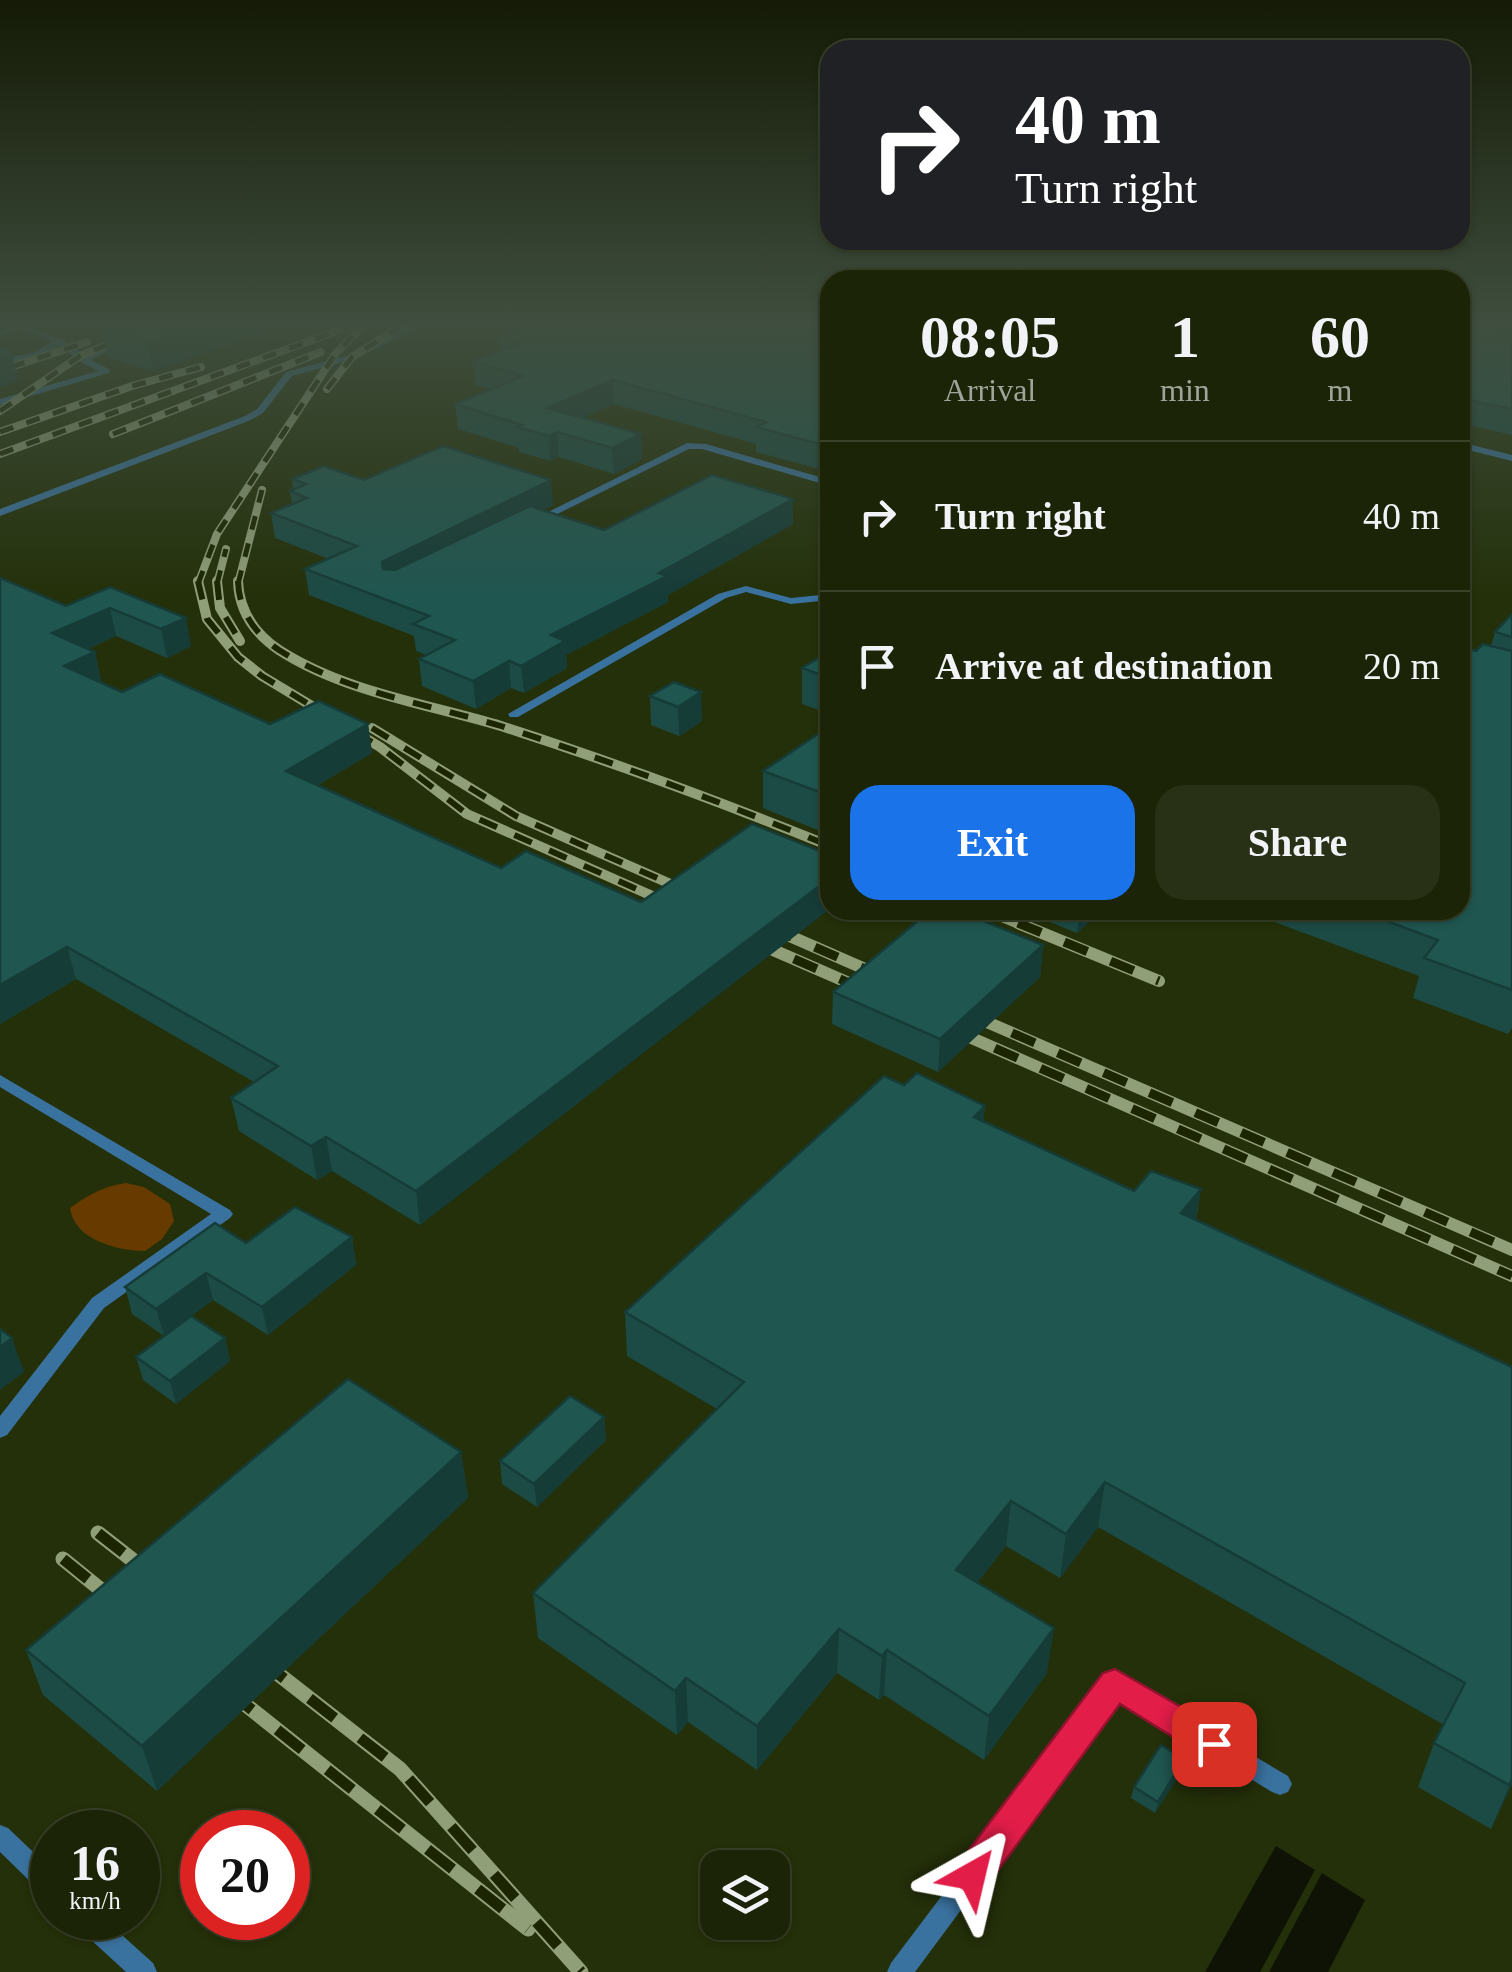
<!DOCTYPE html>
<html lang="en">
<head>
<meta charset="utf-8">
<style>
	body { margin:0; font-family:Georgia,serif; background:#283015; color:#f1f3f6; height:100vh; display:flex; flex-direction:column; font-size:38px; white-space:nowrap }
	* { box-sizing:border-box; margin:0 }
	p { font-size:32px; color:#a0a49b }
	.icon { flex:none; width:55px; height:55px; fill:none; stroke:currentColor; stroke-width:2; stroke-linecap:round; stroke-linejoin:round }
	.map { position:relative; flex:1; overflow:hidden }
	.details { position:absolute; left:820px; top:270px; width:650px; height:650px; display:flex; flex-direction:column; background:#1b2407; border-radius:30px; box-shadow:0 2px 8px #0004,0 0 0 2px #394128 }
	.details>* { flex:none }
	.hud { position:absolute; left:820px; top:40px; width:650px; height:210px; border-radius:30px; box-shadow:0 2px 8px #0004,0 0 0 2px #394128; background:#202124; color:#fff; overflow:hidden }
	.controls { position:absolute; left:700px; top:1850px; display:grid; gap:20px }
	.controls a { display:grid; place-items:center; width:90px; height:90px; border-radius:20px; background:#1b2407; box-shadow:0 2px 8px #0004,0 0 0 2px #394128; font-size:50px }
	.speed { position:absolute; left:30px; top:1810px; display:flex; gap:20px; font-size:50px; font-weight:700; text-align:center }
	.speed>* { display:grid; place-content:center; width:130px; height:130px; border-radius:50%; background:#1b2407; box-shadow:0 2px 8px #0004,0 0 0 2px #394128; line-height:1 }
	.speed small { font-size:25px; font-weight:400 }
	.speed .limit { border:15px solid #d22; background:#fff; color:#111 }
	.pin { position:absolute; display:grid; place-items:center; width:85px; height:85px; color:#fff; margin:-42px; border-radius:20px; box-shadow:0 5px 15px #0006 }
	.me { position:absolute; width:110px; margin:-55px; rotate:37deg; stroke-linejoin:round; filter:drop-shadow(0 0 8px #0008) }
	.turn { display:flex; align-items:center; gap:35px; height:210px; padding:0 30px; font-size:45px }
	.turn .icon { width:130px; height:130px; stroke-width:2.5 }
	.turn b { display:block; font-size:70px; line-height:85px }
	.eta { display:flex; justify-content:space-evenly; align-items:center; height:170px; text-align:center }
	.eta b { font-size:60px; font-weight:700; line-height:70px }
	.action { display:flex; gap:20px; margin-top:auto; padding:20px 30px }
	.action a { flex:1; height:115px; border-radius:30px; background:#1a73e8; color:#fff; font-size:40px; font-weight:700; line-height:115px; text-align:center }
	.action a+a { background:#283015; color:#f1f3f6 }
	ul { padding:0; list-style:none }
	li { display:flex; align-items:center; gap:30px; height:150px; padding:0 30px; border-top:2px solid #394128 }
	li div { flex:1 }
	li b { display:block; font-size:38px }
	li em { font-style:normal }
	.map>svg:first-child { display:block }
	.green { fill:#673b00 }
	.water { fill:#0e1305 }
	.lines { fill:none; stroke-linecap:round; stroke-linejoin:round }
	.lane { fill:#3a729f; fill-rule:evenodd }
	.rail-far3-casing { stroke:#919f79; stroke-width:8 }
	.rail-far2-casing { stroke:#919f79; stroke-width:10 }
	.rail-far1-casing { stroke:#919f79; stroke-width:12 }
	.rail-casing { stroke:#919f79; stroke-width:15 }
	.rail-far3 { stroke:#1b2601; stroke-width:5; stroke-dasharray:14; stroke-linecap:butt }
	.rail-far2 { stroke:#1b2601; stroke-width:6; stroke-dasharray:19; stroke-linecap:butt }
	.rail-far1 { stroke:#1b2601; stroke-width:9; stroke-dasharray:25; stroke-linecap:butt }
	.rail { stroke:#1b2601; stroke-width:11; stroke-dasharray:32; stroke-linecap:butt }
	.wall { fill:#1c4a45 }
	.shaded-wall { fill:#163c38 }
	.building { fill:#205650; stroke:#163c38; stroke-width:2.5 }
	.route { fill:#e11d48; stroke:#92132f; stroke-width:2.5 }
</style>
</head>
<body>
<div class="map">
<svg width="1512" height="1972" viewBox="0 0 1512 1972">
	<rect width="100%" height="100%" fill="#243009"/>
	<path class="green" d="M126,1183l18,4 26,17 4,17 -12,18 -17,12c-27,0 -71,-11 -75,-43 18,-13 34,-22 56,-25z"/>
	<g class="water">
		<path d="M1276,1846l39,24 -55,102h-55z"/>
		<path d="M1322,1873l43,27 -37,72h-59z"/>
	</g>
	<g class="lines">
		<g class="lane">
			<path d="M34,323l-4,4 32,12 23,17 37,-18 7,2 -38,20 18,9v4l-109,32v-6l98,-28 -17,-9 -22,-17 -18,11 -41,10v-6l35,-8 17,-11 -31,-12 -21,7v-6l20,-6z"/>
			<path d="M416,323h12l-73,36 -63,17 -29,37 -12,7 -251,96v-7l245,-93 12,-7 29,-37 63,-17z"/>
			<path d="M1460,442l52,13v6l-52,-13z"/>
			<path d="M687,443l19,1 124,36v6l-128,-37h-13l-148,73 -9,-2z"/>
			<path d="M746,586l45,12 39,-4v6l-39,4 -45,-12 -20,6 -208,119h-8l-2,-3 210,-120z"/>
			<path d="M0,1075l230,135 3,4 -3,4 -126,90 -97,127 -7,3v-22l92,-118 119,-84 -211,-127z"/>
			<path d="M1115,1674l173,102 4,8 -4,8 -8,3 -8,-3 -154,-94 -203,274h-28l4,-9 216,-286z"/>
			<path d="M0,1825l8,3 44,42v28l-9,-4 -43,-42z"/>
			<path d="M74,1918h29l50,45 4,9h-31l-49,-45z"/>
		</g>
		<g class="rail-far3-casing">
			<g id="rail-far3">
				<path d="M11,367l76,-25"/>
				<path d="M327,389l25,-32 54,-34"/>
				<path d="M0,411l80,-55 80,-33"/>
				<path d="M0,432l132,-46 69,-19"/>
				<path d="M113,434l208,-82"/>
				<path d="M0,454l359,-131"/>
				<path d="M198,584l19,-50 119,-181 30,-30"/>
				<path d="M217,584l9,-35"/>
				<path d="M238,584l24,-94"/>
			</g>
		</g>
		<g class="rail-far2-casing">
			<g id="rail-far2">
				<path d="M198,581l9,38 31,38 24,19 118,71 87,67 208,92"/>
				<path d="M217,581l3,27 20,33"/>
				<path d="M238,581c1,30 16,52 41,69 65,42 149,54 222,76 112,36 220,76 329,120"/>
				<path d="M372,728l144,88 175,77"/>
				<path d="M985,910l39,16"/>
			</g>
		</g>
		<g class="rail-far1-casing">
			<g id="rail-far1">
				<path d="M1018,923l141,58"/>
				<path d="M769,927l119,52"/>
				<path d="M748,939l124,54"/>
				<path d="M966,1013l546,237"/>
				<path d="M949,1028l563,248"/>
			</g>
		</g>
		<g class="rail-casing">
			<g id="rail">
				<path d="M98,1533l55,43"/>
				<path d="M63,1559l58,47"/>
				<path d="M259,1659l141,110 181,203"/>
				<path d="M227,1690l301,239"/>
			</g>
		</g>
		<use href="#rail-far3" class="rail-far3"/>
		<use href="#rail-far2" class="rail-far2"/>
		<use href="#rail-far1" class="rail-far1"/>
		<use href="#rail" class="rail"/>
	</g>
	<g class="wall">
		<path d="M289,323l-136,48 -45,-14 -5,-30z"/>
		<path d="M830,323v149l-74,-20v-8l-142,-40 -32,14 59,16 1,25 -28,15 -55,-17 -9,4 -31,-9v-4l-61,-19 -3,-25 36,-15 -16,-4 -2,-24 26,-9 -1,-15 61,-9z"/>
		<path d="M1460,323h52v112l-52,-12z"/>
		<path d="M292,479l72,1 189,25 -11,5 62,20 189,-6 -125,71v7l-102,53 1,13 -43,25 -13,-5 -35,21 -54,-23 -3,-27 7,-4 -10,-4 -2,-15 -105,-41 -4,-26 24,-10 -54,-21 -4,-25 21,-9 -2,-13 3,-1z"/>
		<path d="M0,578l66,28 44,-19 81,59 -24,12 -51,-22 -28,13 7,3 6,29 -2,1 23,10 148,32h98l4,29 -54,32 183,83 -81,357 -88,-54 -15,9 -78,-49 -8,-33 23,-16 -178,-103 -76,45z"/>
		<path d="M1512,614v414l-4,6 -95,-36 6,-22 -176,-66h217v-264l16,5 15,-5 4,-14z"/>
		<path d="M830,651v63l-28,-10v-36z"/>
		<path d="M674,682l28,39 -23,15 -28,-11 -1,-29z"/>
		<path d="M830,726v109l-67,-27v-37z"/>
		<path d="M1020,910h82l-25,23z"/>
		<path d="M1043,945l-3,32 -102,95 -106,-48 1,-32z"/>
		<path d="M904,1085l81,21 -2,16 151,69 67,-2 -5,31 316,147v417l-21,45 -73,-42 16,-44 10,-18 -346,-198 -38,51 -54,-32 -29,37 70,90 -63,87 -100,-65 -5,5 -42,-27 -80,97 -69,-48 -11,13 -139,-97 -5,-45 184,-184 -90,-53 -2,-44z"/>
		<path d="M352,1237l4,28 -88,70 -55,-35 -49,36 -32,-22 -7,-27 121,-44z"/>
		<path d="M225,1338l5,23 -54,43 -33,-24 -7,-23z"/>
		<path d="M604,1417l2,23 -69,67 -35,-23 -2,-23z"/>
		<path d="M461,1452l7,46 -311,293 -114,-96 -17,-45z"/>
		<path d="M1184,1759l-2,12 -27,42 -24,-15 3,-11z"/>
	</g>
	<g class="shaded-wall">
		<path d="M199,323h90l-136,48 -5,-30z"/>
		<path d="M12,352l6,29 -18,6v-31z"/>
		<path d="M613,380l1,24 -65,28 -2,-24z"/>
		<path d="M557,432l2,25 -9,4 -1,-25z"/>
		<path d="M641,434l1,25 -28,15 -2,-26z"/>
		<path d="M551,480l2,25 -168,83 -3,-26z"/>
		<path d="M793,499v25l-125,71v7l-102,53 1,13 -43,25 -3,-27 30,-31z"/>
		<path d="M110,608l6,28 -57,26 -7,-29z"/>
		<path d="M186,618l5,28 -24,12 -6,-29z"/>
		<path d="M95,652l6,29 -30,14 -7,-29z"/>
		<path d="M509,661l2,27 -35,21 -3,-28z"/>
		<path d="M701,692l1,29 -23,15 -1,-29z"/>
		<path d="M368,724l4,29 -81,48 -5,-30z"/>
		<path d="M830,878v31l-410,316 -4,-34z"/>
		<path d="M1080,910h22l-25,23z"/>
		<path d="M1043,945l-3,32 -102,95 2,-33z"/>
		<path d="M67,947l9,32 -76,45v-39z"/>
		<path d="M985,1106l-4,43 -7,-32z"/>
		<path d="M326,1137l6,34 -15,9 -6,-34z"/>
		<path d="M1201,1189l-8,44 -12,-20z"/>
		<path d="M352,1237l4,28 -88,70 -6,-28z"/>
		<path d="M206,1273l7,27 -49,36 -8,-27z"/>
		<path d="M12,1338l12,34 -24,18v-43z"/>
		<path d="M225,1338l5,23 -54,43 -6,-23z"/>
		<path d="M604,1417l2,23 -69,67 -3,-23z"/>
		<path d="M461,1452l7,46 -311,293 -15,-45z"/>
		<path d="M1105,1482l-7,45 -38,51 6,-44z"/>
		<path d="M1011,1501l-5,45 -54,69 4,-45z"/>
		<path d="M1054,1628l-7,45 -63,87 5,-44z"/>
		<path d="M839,1629l-2,44 -80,97v-44z"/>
		<path d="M887,1650l-3,45 -5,5 3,-44z"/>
		<path d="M686,1678l2,44 -11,13 -2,-44z"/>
		<path d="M1184,1759l-2,12 -27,42 3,-11z"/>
		<path d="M1512,1779v5l-21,45z"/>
	</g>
	<g class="building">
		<path d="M113,323h86l-51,18 -45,-14z"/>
		<path d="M534,323h9l16,5 12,-5h259v124l-74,-20 10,-5 -153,-42 -66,28 94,26 -29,14 -55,-16 -8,4 -32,-9 5,-2 -67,-21 68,-28 -50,-15 48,-18 -23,-6z"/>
		<path d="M1460,323l52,9v77l-52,-11z"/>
		<path d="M0,348l12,4 -12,4z"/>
		<path d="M443,446l108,34 -169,82 1,7 12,1 135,-64 74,24 108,-55 81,24 -134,74 8,3 -116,59 14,6 -44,25 -12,-5 -36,20 -54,-22 36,-19 -42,-16 16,-8 -124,-47 52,-23 -86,-33 36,-15 -17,-7 16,-7 -14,-5 32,-13 40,14z"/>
		<path d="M0,578l66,28 44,-19 76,31 -25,11 -51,-21 -58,25 43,19 -31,14 58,26 38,-18 110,50 49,-23 49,23 -82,47 215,97 25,-17 115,51 111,-78 78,31v23l-414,313 -90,-54 -15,9 -80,-48 47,-32 -211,-119 -67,38z"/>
		<path d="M1512,614v23l-17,-5z"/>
		<path d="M1483,644l29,7v339l-88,-32 14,-18 -81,-30h103v-163l8,-9 -8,-3v-89l16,5z"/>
		<path d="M830,651v27l-28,-10z"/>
		<path d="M674,682l27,10 -23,15 -28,-11z"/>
		<path d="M830,726v70l-67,-25z"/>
		<path d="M931,910h25l87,35 -103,94 -107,-47z"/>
		<path d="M917,1073l68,33 -11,11 160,74 17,-20 50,18 -20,24 331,154v412l-3,6 -75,-42 31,-60 -360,-201 -39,52 -55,-33 -55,69 98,58 -65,88 -102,-66 -5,6 -43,-27 -82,97 -71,-48 -11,13 -142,-98 211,-211 -119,-70 259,-236 20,9z"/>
		<path d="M295,1207l57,30 -90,70 -56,-34 -50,36 -31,-22 90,-64 31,20z"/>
		<path d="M191,1316l34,22 -55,43 -34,-24z"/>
		<path d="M0,1329l12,9 -12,9z"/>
		<path d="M348,1379l113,73 -319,294 -116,-96z"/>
		<path d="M570,1396l34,21 -70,67 -34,-23z"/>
		<path d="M1161,1745l23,14 -26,43 -24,-15z"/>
	</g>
	<linearGradient id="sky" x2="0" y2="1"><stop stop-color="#141a05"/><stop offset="0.54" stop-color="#3f4e3e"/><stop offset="1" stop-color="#3f4e3e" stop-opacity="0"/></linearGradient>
	<rect width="1512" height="599" fill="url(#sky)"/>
	<path class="route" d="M1115,1669l111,64 5,11 -5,11 -12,4 -12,-4 -82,-51 -135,184 -13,5 -13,-5 -5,-12 5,-13 144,-190z"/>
</svg>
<div class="controls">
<a><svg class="icon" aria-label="layers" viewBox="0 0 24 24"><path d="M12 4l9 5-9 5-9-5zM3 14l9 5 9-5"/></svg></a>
</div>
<div class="speed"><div>16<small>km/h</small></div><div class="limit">20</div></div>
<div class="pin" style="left:1214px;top:1744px;background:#d93025"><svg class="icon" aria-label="arrive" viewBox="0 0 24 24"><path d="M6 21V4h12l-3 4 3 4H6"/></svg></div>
<svg class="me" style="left:972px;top:1876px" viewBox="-20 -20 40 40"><path d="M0-17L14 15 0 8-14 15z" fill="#e11d48" stroke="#fff" stroke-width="4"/></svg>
<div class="hud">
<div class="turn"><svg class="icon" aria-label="right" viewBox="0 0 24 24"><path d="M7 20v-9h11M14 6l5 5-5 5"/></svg><div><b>40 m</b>Turn right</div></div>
</div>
<section class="details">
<div class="eta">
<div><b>08:05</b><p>Arrival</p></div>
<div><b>1</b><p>min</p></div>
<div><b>60</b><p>m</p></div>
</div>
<ul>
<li><svg class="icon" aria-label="right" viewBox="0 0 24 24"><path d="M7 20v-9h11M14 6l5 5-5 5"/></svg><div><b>Turn right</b></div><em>40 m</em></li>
<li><svg class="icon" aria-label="arrive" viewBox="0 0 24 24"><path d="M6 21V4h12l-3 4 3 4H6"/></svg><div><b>Arrive at destination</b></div><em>20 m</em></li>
</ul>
<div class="action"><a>Exit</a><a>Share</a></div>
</section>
</div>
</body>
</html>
